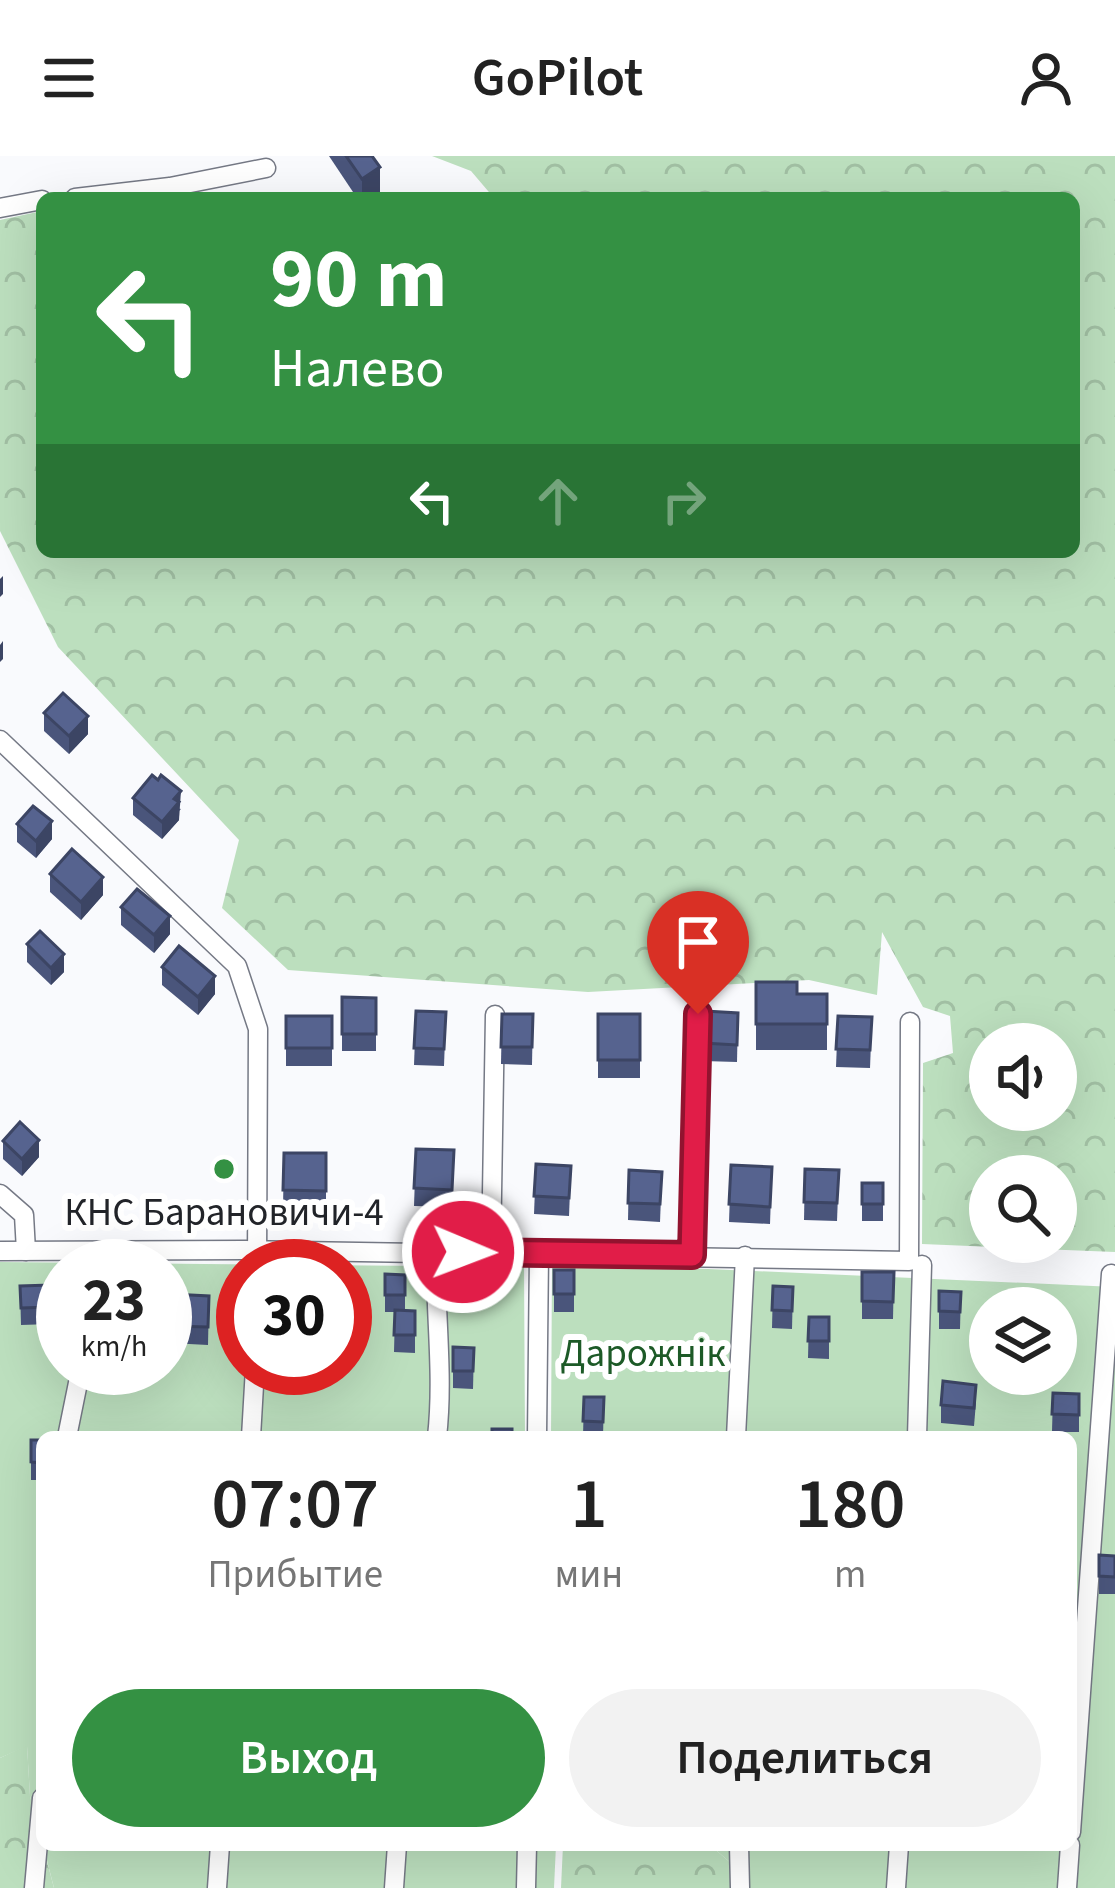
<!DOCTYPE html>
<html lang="ru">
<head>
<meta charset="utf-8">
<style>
	body { margin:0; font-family:"Source Sans 3",sans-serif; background:#f2f2f2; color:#222; height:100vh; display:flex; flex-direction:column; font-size:45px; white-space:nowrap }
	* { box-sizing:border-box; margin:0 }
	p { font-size:39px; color:#767676 }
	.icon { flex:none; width:66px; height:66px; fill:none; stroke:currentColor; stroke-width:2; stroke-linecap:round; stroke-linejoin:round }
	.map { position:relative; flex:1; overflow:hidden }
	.details { position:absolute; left:36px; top:1275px; width:1041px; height:420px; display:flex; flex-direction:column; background:#fff; border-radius:18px; box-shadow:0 12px 48px #0002 }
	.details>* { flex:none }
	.top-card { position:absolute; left:36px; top:36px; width:1044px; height:366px; border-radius:18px; box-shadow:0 12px 48px #0002; background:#349143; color:#fff; overflow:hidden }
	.tools { position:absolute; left:969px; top:867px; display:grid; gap:24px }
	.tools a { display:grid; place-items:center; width:108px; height:108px; border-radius:50%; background:#fff; box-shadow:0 12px 48px #0002; font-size:60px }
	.speed { position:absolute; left:36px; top:1083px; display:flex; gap:24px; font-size:60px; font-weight:700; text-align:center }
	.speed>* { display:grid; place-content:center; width:156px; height:156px; border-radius:50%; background:#fff; box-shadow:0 12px 48px #0002; line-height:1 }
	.speed small { font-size:30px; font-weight:400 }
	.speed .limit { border:18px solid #d22; background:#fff; color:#111 }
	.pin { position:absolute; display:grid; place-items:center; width:102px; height:102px; color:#fff; margin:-123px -51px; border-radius:50% 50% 50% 0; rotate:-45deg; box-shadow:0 0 12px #0007 }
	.pin .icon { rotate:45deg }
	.me { position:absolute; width:132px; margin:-66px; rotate:91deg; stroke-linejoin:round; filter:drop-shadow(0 0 9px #0008) }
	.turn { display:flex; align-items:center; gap:42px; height:252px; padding:0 36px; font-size:54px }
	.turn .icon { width:156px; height:156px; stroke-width:2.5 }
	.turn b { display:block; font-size:84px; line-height:102px }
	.lanes { display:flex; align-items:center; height:114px; padding:0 36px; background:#0003; justify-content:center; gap:60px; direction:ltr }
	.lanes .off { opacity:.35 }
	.eta { display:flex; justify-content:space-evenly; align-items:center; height:204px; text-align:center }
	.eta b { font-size:72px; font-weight:600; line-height:84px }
	.cta { display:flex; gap:24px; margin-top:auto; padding:24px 36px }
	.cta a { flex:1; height:138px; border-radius:72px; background:#349143; color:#fff; font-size:48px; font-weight:600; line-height:138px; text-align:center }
	.cta a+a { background:#f2f2f2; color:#222 }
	header { display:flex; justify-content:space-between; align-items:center; height:156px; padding:0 36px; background:#fff; font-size:54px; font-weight:600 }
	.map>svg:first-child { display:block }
	.forest { fill:url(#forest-crowns); fill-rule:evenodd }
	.garden { fill:#bcdfbe; fill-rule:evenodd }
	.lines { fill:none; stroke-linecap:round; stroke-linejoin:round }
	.minor-casing { stroke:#757985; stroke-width:21 }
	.minor { stroke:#fff; stroke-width:18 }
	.wall { fill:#4a557b }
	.shaded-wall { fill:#3c4564 }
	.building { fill:#56638f; stroke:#3c4564; stroke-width:3 }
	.route-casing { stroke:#92132f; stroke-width:30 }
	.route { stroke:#e11d48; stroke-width:21 }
	.poi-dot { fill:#349143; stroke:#fff; stroke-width:4.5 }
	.labels { text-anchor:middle; stroke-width:12; stroke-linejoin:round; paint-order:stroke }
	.poi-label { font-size:39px; fill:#222429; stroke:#fff }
	.park-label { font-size:39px; fill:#1d5a27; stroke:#fff }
</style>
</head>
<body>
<header><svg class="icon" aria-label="menu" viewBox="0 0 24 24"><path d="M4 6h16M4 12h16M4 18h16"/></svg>GoPilot<svg class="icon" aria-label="person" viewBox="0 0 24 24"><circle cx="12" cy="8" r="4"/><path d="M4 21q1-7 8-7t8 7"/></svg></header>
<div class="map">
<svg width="1115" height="1732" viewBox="0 0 1115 1732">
	<defs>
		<pattern id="forest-crowns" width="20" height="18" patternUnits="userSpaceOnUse" patternTransform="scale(3)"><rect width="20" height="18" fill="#bcdfbe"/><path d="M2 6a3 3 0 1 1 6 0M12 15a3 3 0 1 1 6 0" fill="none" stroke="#a1bfa3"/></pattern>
	</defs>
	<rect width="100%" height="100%" fill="#f9fafd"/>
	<g class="forest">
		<path d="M432,0h683v1096l-193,-8 1,-181 30,-10 -3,-37 -27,-9 -41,-75 -5,63 -68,-15 -221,12 -300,-22 -66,-62 17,-68 -181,-193 -58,-116v-311l42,-9v341h1032v-354h-580l-23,-27zM990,888h66v66h-66zM990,1020h66v66h-66z"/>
		<path d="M27,1589l3,51 24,92h-54v-130z"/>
		<path d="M563,1689h147l22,19 -2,24h-169z"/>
	</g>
	<g class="garden">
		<path d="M0,1106l524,5 1,170h-483v405l-12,-46 -3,-50 -27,12zM63,1110h102v102h-102zM243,1110h102v102h-102z"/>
		<path d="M552,1106l563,25v601h-385l2,-24 -22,-19h361v-408h-520zM990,1152h66v66h-66z"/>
		<path d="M43,1689h513l-2,43h-500z"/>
	</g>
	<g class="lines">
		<g class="minor-casing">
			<g id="minor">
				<path d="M75,42l95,-11 96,-19"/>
				<path d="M0,52l42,-8"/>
				<path d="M0,584l237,226 21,63 -1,237"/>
				<path d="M0,1038l24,21 2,36"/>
				<path d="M0,1095l245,-1 664,11 1,-239"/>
				<path d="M436,1097c-1,62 8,122 1,184"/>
				<path d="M491,1097l4,-238"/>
				<path d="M692,1099l6,-241"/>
				<path d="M67,1281l14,-69"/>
				<path d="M251,1281l4,-69"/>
				<path d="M537,1281l2,-184"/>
				<path d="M736,1281l9,-181"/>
				<path d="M917,1281l5,-172"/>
				<path d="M1071,1676l40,-558"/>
				<path d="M739,1689l1,43"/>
				<path d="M34,1732l8,-90"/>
				<path d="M217,1732l3,-43"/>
				<path d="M394,1732l3,-43"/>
				<path d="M526,1732l1,-43"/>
				<path d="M896,1732l3,-43"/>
				<path d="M1067,1732l3,-43"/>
			</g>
		</g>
		<use href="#minor" class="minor"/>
	</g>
	<g class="wall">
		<path d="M329,0h43l8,37 -8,5h-15z"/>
		<path d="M44,557l44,21 -19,20 -25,-23z"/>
		<path d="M133,642l48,11 -2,2v9l-17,19 -29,-24z"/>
		<path d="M17,668l35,15 -16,19 -19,-16z"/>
		<path d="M50,718l53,21 -22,25 -31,-28z"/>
		<path d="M121,751l49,27 -16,19 -33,-28z"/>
		<path d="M27,788l37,28 -13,13 -24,-23z"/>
		<path d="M162,811l53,27 -17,21 -36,-30z"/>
		<path d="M756,826l41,12h30v56h-71z"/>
		<path d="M342,841l34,1v53h-34z"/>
		<path d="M416,855l30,1 -2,54 -30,-1z"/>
		<path d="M705,855l33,2 -1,49 -34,-1z"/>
		<path d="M502,858h31l-1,51 -31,-1z"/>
		<rect x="598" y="858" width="42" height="64"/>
		<rect x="286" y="860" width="46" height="50"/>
		<path d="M838,860l34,1 -2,51 -34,-1z"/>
		<path d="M3,985l36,16 -17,19 -19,-17z"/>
		<path d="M416,993l38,1 -2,57 -38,-1z"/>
		<path d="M284,997h42v55h-43z"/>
		<path d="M536,1008l35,2 -2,50 -35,-2z"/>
		<path d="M731,1009l41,2 -2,57 -41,-2z"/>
		<path d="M805,1013l34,1 -2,51 -33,-1z"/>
		<path d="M629,1014l33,2 -2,50 -32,-2z"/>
		<rect x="862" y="1027" width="21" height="38"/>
		<rect x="554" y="1114" width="20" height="42"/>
		<path d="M862,1116h32l-1,47h-31z"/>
		<path d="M385,1118l20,1v36h10v42l-21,-1 1,-40h-10z"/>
		<path d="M50,1129l1,39 -30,1 -1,-39z"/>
		<path d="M773,1130l20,1 -1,42 -20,-1z"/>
		<path d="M961,1136l-1,37h-21v-18z"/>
		<path d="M171,1138l38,2 -1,49 -38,-2z"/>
		<path d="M809,1161h20v42l-21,-1z"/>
		<path d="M453,1191l21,1 -1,41 -20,-1z"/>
		<path d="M1053,1237l26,1v38h-27z"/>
		<path d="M584,1241h20l-1,40h-20z"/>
		<path d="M976,1246l-2,24 -33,-3v-18z"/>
		<rect x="31" y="1284" width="11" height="40"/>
		<path d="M1071,1351h4l-1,38h-3z"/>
		<path d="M1099,1399l16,1v38h-16z"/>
		<path d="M1024,1689h20l-1,6 -19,-2z"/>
	</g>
	<g class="shaded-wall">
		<path d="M380,11v26l-8,5h-10v-19z"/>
		<path d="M3,420v18l-3,3v-18z"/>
		<path d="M3,485v18l-3,3v-17z"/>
		<path d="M88,560v18l-19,20v-18z"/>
		<path d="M181,635l-2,29 -17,19v-17l12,-23z"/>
		<path d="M52,665v18l-16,19v-17z"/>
		<path d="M103,721v18l-22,25v-18z"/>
		<path d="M170,760v18l-16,19v-18z"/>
		<path d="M64,798v18l-13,13v-17z"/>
		<path d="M215,820v18l-17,21v-18z"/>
		<path d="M39,984v17l-17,19v-17z"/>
	</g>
	<g class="building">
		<path d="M346,0h26l8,11 -18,12z"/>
		<path d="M63,537l25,23 -19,20 -25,-23z"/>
		<path d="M152,619l6,5 3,-5 20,16 -7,8 5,3 -17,20 -29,-24z"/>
		<path d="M33,650l19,15 -16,20 -19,-17z"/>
		<path d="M72,693l31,28 -22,25 -31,-28z"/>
		<path d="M137,733l33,27 -16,19 -33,-28z"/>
		<path d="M40,775l24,23 -13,14 -24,-24z"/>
		<path d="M179,790l36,30 -17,21 -36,-30z"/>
		<path d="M756,826h41v12h30v30h-71z"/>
		<path d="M342,841l34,1v36h-34z"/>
		<path d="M416,855l30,1 -2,37 -30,-1z"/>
		<path d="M705,855l33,2 -1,32 -34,-2z"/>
		<path d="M502,858h31l-1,33h-31z"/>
		<rect x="598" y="858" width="42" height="46"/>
		<rect x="286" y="860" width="46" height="32"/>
		<path d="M838,860l34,1 -2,33 -34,-1z"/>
		<path d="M20,966l19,18 -17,19 -19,-18z"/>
		<path d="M416,993l38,1 -2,40 -38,-2z"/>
		<path d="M284,997h42v38l-43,-1z"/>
		<path d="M536,1008l35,2 -2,32 -35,-2z"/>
		<path d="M731,1009l41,2 -2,40 -41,-3z"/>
		<path d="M805,1013l34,1 -2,33 -33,-1z"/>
		<path d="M629,1014l33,2 -2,32 -32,-1z"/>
		<rect x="862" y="1027" width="21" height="21"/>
		<rect x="554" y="1114" width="20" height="24"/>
		<path d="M862,1116h32l-1,30 -31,-1z"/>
		<path d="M385,1118l20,1v20h-20z"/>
		<path d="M50,1129l1,22 -30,1 -1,-22z"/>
		<path d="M773,1130l20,1 -1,24 -20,-1z"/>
		<path d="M939,1135l22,1 -1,20 -21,-1z"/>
		<path d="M171,1138l38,2 -1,31 -38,-1z"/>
		<path d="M395,1154l20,1v24h-21z"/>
		<path d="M809,1161h20v24h-21z"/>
		<path d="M453,1191l21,1 -1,23h-20z"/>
		<path d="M943,1225l33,4 -2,23 -33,-3z"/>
		<path d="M1053,1237l26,1v21l-27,-1z"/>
		<path d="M584,1241h20l-1,25 -20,-1z"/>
		<rect x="492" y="1273" width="20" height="8"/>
		<path d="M31,1284h11v23l-11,-1z"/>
		<path d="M1071,1351h4l-1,21 -3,-1z"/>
		<path d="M1099,1399l16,1v21l-16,-1z"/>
	</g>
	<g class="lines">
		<g class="route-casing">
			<path id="route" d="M463,1096l229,3 6,-241"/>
		</g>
		<use href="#route" class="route"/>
	</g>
	<circle class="poi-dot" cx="224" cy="1013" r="12"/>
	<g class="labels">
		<g class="poi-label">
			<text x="224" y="1069">КНС Барановичи-4</text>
		</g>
		<g class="park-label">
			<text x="643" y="1210">Дарожнік</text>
		</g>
	</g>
</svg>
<div class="tools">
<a><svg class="icon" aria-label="sound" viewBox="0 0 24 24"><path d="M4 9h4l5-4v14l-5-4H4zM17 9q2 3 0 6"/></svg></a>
<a><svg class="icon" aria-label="search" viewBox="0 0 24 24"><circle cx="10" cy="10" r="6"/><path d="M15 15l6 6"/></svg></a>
<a><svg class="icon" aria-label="layers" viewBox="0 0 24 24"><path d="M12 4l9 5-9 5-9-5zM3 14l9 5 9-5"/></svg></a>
</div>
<div class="speed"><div>23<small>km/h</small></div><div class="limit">30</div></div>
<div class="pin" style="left:698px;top:858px;background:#d93025"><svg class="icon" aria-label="arrive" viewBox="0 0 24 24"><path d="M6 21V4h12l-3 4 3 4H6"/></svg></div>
<svg class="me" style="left:463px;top:1096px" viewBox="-20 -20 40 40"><circle r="17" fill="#e11d48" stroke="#fff" stroke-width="3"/><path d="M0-11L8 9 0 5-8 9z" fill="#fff"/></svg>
<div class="top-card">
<div class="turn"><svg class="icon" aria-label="left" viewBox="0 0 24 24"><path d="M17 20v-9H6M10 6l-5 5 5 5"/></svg><div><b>90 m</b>Налево</div></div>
<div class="lanes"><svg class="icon" aria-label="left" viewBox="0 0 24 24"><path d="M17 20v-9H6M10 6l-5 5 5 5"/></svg><svg class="icon off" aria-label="ahead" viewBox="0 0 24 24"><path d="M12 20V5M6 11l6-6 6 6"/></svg><svg class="icon off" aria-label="right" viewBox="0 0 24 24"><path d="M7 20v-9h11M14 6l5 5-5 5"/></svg></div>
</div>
<section class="details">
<div class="eta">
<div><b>07:07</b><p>Прибытие</p></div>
<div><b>1</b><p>мин</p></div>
<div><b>180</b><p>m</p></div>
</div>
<div class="cta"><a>Выход</a><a>Поделиться</a></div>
</section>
</div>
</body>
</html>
